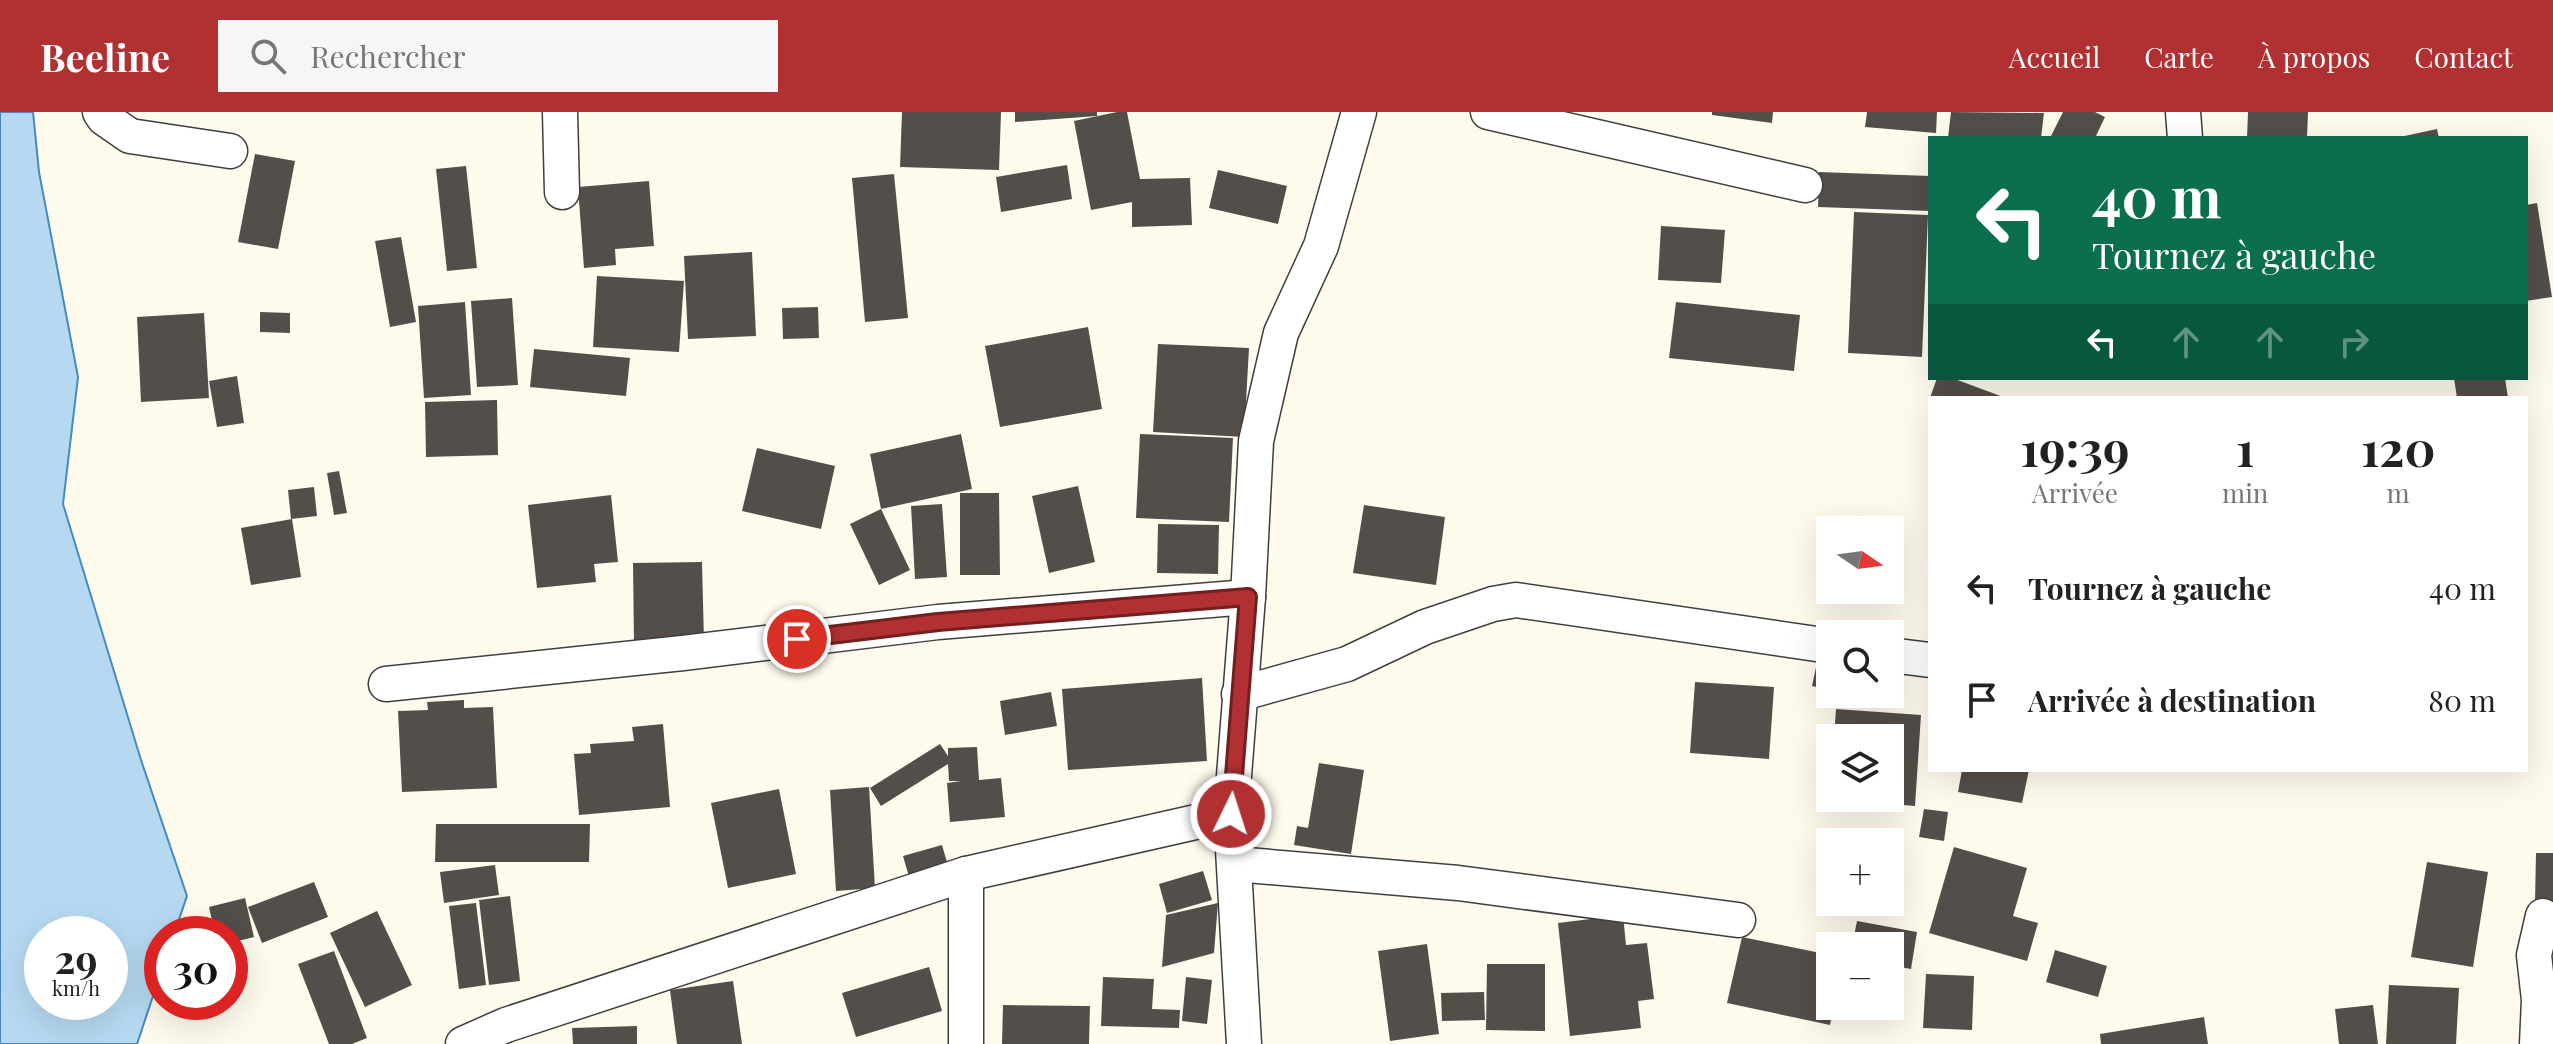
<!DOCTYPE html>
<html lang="fr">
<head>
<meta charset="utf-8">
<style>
	body { margin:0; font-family:"Playfair Display",serif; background:#f6f6f6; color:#222; height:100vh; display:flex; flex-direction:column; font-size:30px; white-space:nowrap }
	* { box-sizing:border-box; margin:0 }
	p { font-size:26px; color:#767676 }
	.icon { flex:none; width:44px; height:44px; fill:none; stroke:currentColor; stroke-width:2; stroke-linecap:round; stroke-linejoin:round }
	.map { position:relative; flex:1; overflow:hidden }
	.details { position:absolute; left:1928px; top:284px; width:600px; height:376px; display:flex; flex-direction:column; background:#fff; border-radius:0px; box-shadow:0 8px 32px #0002 }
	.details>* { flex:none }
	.hud { position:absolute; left:1928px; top:24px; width:600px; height:244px; border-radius:0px; box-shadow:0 8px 32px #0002; background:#0b6e4f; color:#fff; overflow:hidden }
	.needle { width:52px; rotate:103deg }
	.fabs { position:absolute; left:1816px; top:404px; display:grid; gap:16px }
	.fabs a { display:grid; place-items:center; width:88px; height:88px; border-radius:0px; background:#fff; box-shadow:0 8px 32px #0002; font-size:40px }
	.speed { position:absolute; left:24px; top:804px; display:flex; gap:16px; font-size:40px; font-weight:700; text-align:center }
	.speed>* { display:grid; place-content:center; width:104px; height:104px; border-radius:50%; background:#fff; box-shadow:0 8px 32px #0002; line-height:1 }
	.speed small { font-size:20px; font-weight:400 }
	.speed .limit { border:12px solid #d22; background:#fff; color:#111 }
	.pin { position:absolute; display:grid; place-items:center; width:68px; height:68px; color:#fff; margin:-34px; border:4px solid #fff; border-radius:50%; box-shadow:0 2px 8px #0007 }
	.me { position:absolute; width:88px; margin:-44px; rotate:4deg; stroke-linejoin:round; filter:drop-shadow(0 0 6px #0008) }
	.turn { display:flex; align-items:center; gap:28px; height:168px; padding:0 32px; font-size:36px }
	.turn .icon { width:104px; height:104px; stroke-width:2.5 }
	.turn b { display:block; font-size:56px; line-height:68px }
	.lanes { display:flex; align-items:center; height:76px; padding:0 32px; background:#0003; justify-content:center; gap:40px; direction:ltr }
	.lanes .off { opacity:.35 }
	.eta { display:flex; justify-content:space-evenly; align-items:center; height:136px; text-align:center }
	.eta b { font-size:48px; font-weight:700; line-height:56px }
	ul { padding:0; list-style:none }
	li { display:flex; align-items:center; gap:24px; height:112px; padding:0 32px }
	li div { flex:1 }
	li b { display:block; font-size:30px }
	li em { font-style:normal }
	header { display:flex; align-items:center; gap:48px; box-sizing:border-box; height:112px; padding:0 40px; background:#b13032; color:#fff }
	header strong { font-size:38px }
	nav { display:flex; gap:44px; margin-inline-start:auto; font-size:28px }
	.search { width:560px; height:72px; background:#f6f6f6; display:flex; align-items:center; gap:20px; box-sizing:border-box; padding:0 28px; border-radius:0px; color:#767676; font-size:30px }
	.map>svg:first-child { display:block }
	.water { fill:#b6d9f1; stroke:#438bc2; stroke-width:2; fill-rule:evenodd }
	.building { fill:#544e4a }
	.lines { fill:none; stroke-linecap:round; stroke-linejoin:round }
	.street-casing { stroke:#3f3f3f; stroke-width:37 }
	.street { stroke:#fff; stroke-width:34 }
	.route-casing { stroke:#731f20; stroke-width:20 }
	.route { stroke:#b13032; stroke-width:14 }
</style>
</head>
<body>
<header>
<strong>Beeline</strong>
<div class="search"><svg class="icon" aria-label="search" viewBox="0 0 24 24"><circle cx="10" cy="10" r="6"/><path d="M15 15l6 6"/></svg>Rechercher</div>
<nav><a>Accueil</a><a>Carte</a><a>À propos</a><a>Contact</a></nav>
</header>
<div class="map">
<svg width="2553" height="932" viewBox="0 0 2553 932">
	<rect width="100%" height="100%" fill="#fefbed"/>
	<path class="water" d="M0,0h33l6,60 39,205 -15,127 78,256 46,136 -13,38h-12v35l-25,75h-137zM42,822h68v68h-68z"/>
	<g class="building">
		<path d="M902,0h99l-2,58 -99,-3z"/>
		<path d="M1015,0h82v4l-82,6z"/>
		<path d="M1117,0h10l13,67 50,-1 2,47 -60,2v-25l-41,8 -17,-89z"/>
		<path d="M1712,0h61l-1,11 -60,-8z"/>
		<path d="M1867,0h70l-1,21 -71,-6z"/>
		<path d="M1951,0l93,1 -3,25h-93z"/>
		<path d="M2063,0h32l10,5 -10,21h-45z"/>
		<path d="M2248,0h60l-1,26h-60z"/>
		<path d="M2437,17l2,9h-38l-1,-1z"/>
		<path d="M255,42l40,7 -17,88 -40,-7z"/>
		<path d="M1067,53l5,34 -71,13 -5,-35z"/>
		<path d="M466,54l11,102 -30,3 -11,-102z"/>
		<path d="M1218,58l69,16 -9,38 -69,-16z"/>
		<path d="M1819,60l111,4v35l-112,-4z"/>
		<path d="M894,62l14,144 -43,4 -13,-144z"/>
		<path d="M649,69l5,65 -39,3 1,16 -32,3 -6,-81z"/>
		<path d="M2537,91l15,94 -26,4v-96z"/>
		<path d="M1854,100l74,3 -6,142 -74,-4z"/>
		<path d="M1661,114l64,4 -4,53 -63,-3z"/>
		<path d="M401,125l15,85 -26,5 -15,-86z"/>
		<path d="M752,140l4,84 -68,3 -4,-83z"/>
		<path d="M597,164l87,5 -5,71 -86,-5z"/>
		<path d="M512,186l6,87 -41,2 -6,-86z"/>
		<path d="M465,190l6,93 -47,3 -6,-92z"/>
		<path d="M1676,190l124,13 -6,56 -125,-13z"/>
		<path d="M818,195l1,31 -36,1 -1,-31z"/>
		<path d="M260,200l30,1v20l-30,-1z"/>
		<path d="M204,201l5,85 -68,4 -4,-85z"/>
		<path d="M1088,215l14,82 -102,18 -15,-81z"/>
		<path d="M1158,232l91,4 -5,89 -91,-5z"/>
		<path d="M534,237l96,9 -4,38 -96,-9z"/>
		<path d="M237,264l7,47 -27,4 -8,-46z"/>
		<path d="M1937,266h15l54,20h-76z"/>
		<path d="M2454,266h51l3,20h-51z"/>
		<path d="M497,288l1,55 -72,2 -1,-55z"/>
		<path d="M961,322l11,55 -91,20 -11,-55z"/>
		<path d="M1140,322l93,4 -4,84 -93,-4z"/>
		<path d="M757,336l78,18 -14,63 -79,-18z"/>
		<path d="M339,359l8,42 -13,2 -7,-42z"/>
		<path d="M1078,374l17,76 -46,11 -17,-77z"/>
		<path d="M314,375l3,29 -26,3 -3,-29z"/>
		<path d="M960,381h39l1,82h-40z"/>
		<path d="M611,383l7,67 -24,2 2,18 -59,6 -9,-83z"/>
		<path d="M942,392l5,73 -32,2 -4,-73z"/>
		<path d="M1364,393l81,12 -9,68 -83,-12z"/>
		<path d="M881,397l29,61 -31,15 -29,-61z"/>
		<path d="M292,407l9,58 -50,8 -10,-57z"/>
		<path d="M1158,412l61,1 -1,49 -61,-1z"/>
		<path d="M702,450l2,80 -70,1 -1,-80z"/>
		<path d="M1818,546l12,2v30l-18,-4z"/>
		<path d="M1202,566l5,83 -139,9 -6,-81z"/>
		<path d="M1695,570l79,5 -5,72 -79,-6z"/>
		<path d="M1051,580l6,34 -52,9 -5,-34z"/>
		<path d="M464,588v8l29,-1 4,81 -95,4 -4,-81 30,-1 -1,-8z"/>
		<path d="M1836,597l85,6 -6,91 -73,-6v-2h48v-60h-56z"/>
		<path d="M663,612l7,83 -91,8 -5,-61 17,-1 -1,-9 44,-3 -2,-14z"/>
		<path d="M940,632l8,12v-8l29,-1 2,33 22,-2 4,39 -55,5 -3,-39 14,-2h-12l-1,-17 -67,42 -11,-18z"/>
		<path d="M1319,651l45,7 -13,84 -57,-9 3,-19 11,2z"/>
		<path d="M1962,658h67l-7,33 -64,-11z"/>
		<path d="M869,675l6,101 -39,3 -6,-101z"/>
		<path d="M779,677l17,85 -68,14 -17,-85z"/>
		<path d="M1924,697l24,3 -4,29 -25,-4z"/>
		<path d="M436,712h154l-1,38h-154z"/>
		<path d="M942,733l7,24 -39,11 -7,-24z"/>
		<path d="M1954,735l73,21 -14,48 25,7 -11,38 -98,-28z"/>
		<path d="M2536,741h17v49h-18z"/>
		<path d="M2427,750l61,10 -15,95 -62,-10z"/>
		<path d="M495,753l4,30 -55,8 -4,-31z"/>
		<path d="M1203,759l9,29 -45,13 -8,-29z"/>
		<path d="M314,770l14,35 -66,26 -14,-36z"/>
		<path d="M510,784l10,85 -31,4 -10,-85z"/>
		<path d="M245,786l9,39 -24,6v-9h-15l-6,-27z"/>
		<path d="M476,791l10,82 -27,4 -10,-83z"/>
		<path d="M1218,791l-4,50 -52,14 4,-52z"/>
		<path d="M377,799l35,74 -47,22 -35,-74z"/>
		<path d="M1623,803l3,30 21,-2 7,56 -16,2 3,27 -71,8 -12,-113z"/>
		<path d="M1857,809l60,11 -6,37 -21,-4v-19h-38z"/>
		<path d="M1742,825l88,18v51h4l-4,19 -103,-22z"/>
		<path d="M1427,832l12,90 -49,7 -12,-90z"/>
		<path d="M2055,838l52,16 -9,31 -52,-15z"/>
		<path d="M334,839l33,87 -15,6h-23l-31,-80z"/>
		<path d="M1487,852h58v67l-59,-1z"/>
		<path d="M929,855l13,44 -86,26 -14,-44z"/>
		<path d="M1926,862l48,2 -2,54 -49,-2z"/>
		<path d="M1103,865l51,2 -2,30 28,1 -1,18 -78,-2z"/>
		<path d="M1186,865l26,3 -5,44 -25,-3z"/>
		<path d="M733,869l9,63h-65l-7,-54z"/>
		<path d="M2389,873l70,3 -3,56h-70z"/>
		<path d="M1484,880l1,28 -43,1 -1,-28z"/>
		<path d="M1003,893l87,1 -1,38h-87z"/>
		<path d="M2373,893l5,39h-39l-4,-35z"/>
		<path d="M2204,905l4,27h-107l-1,-10z"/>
		<path d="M637,914v18h-64l-1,-16z"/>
	</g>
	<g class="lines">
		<g class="street-casing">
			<g id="street">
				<path d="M100,0l4,6 26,18 100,15"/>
				<path d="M560,0l2,80"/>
				<path d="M1488,0l317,73"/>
				<path d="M2183,0l2,26"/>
				<path d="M1890,543l40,5"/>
				<path d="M386,572l297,-31 255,-31 310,-25"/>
				<path d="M1239,582l108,-30 78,-37 68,-23 23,-4 314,46"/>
				<path d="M1235,752l223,19 280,37"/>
				<path d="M463,932l43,-19 460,-151 265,-60"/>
				<path d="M966,932v-170"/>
				<path d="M1244,932l-13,-230 17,-217 8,-156 25,-108 40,-87 38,-134"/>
				<path d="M2537,932l2,-44 -5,-45 9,-39"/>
			</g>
		</g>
		<use href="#street" class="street"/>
	</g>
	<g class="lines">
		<g class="route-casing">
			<path id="route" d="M797,527l141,-17 310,-25 -17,217"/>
		</g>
		<use href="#route" class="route"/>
	</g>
</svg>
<div class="fabs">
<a><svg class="needle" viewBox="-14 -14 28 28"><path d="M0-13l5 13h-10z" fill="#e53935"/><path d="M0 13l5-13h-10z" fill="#767676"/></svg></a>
<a><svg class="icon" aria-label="search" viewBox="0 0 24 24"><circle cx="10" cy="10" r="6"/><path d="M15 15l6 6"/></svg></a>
<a><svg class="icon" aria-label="layers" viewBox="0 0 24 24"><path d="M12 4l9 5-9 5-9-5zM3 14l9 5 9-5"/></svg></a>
<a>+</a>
<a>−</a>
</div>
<div class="speed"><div>29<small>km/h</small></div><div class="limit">30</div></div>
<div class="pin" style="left:797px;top:527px;background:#d93025"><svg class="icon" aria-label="arrive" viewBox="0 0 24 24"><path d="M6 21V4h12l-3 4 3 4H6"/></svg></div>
<svg class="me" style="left:1231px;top:702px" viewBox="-20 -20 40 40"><circle r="17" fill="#b13032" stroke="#fff" stroke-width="3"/><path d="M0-11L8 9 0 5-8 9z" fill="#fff"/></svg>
<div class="hud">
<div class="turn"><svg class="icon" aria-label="left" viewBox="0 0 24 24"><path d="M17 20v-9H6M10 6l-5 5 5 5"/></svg><div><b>40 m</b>Tournez à gauche</div></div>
<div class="lanes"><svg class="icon" aria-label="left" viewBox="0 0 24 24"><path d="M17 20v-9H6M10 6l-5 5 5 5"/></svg><svg class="icon off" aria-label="ahead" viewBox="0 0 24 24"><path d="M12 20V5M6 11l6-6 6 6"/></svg><svg class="icon off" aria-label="ahead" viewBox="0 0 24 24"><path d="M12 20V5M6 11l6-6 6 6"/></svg><svg class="icon off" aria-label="right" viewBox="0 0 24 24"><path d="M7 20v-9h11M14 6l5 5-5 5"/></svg></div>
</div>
<section class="details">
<div class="eta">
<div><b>19:39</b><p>Arrivée</p></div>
<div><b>1</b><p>min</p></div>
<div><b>120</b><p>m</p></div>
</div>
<ul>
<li><svg class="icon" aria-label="left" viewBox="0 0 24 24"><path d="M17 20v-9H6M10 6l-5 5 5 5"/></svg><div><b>Tournez à gauche</b></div><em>40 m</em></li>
<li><svg class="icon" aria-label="arrive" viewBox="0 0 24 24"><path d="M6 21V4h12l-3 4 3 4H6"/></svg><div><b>Arrivée à destination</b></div><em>80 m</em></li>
</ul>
</section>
</div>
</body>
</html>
